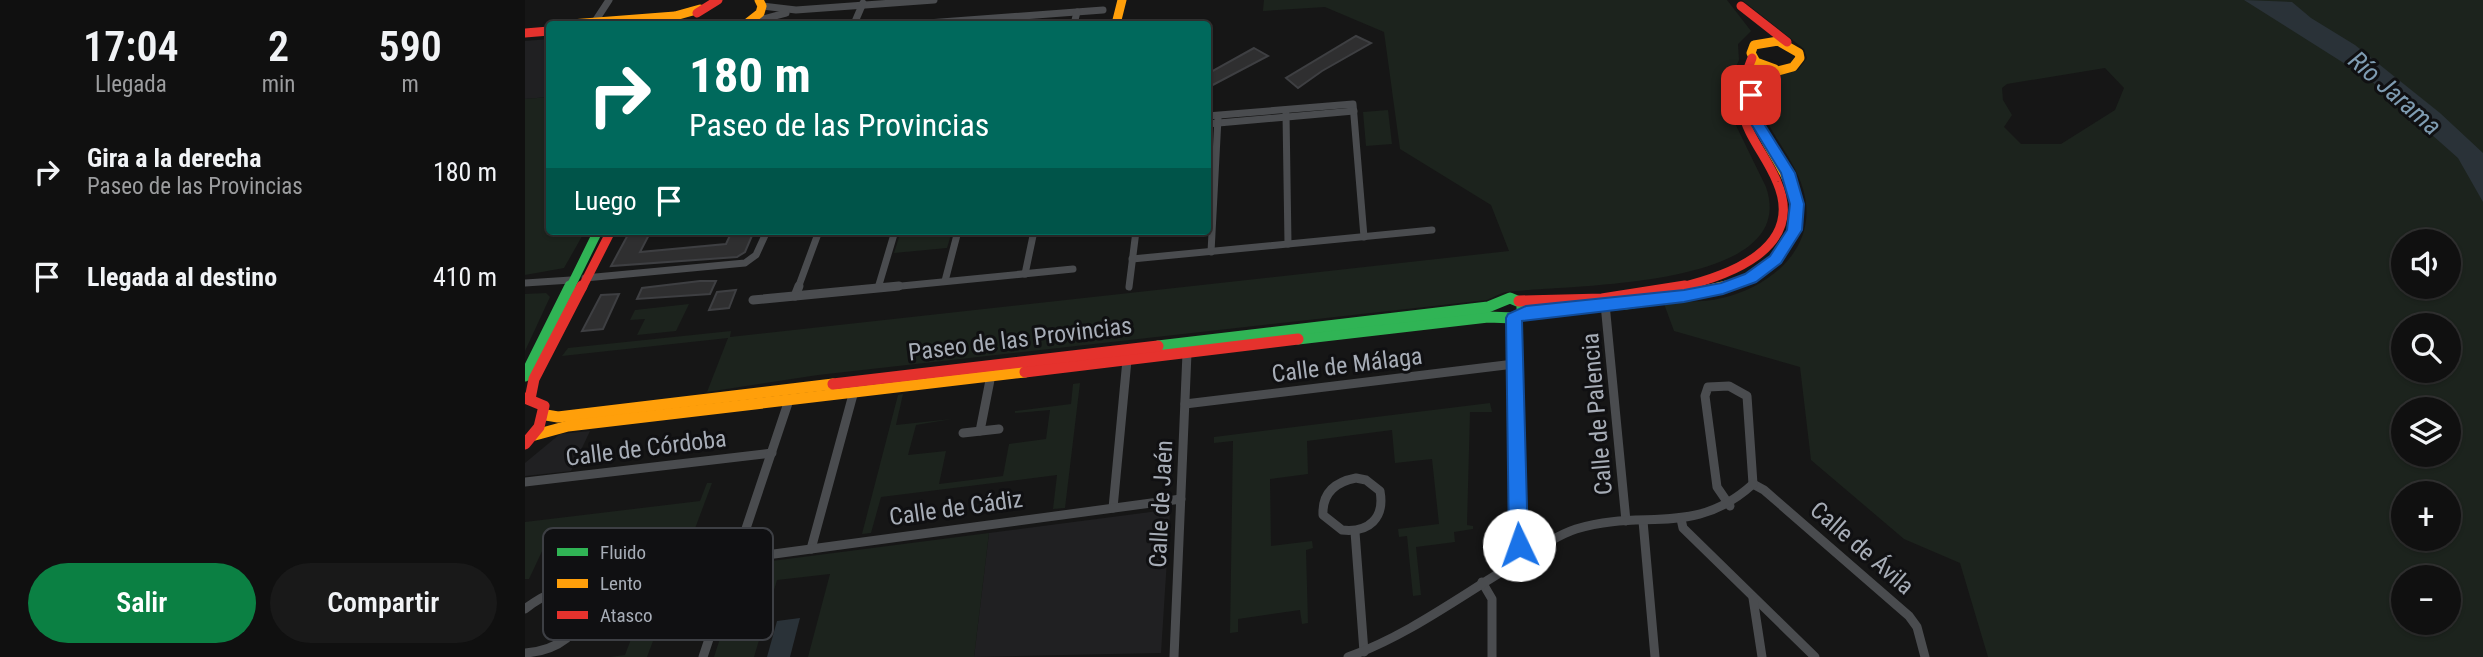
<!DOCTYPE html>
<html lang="es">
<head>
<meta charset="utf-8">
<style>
	body { margin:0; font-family:"Roboto Condensed",sans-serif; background:#191919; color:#f1f3f6; height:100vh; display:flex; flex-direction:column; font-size:26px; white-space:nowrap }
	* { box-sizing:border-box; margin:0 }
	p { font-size:23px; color:#9c9d9f }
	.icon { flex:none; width:38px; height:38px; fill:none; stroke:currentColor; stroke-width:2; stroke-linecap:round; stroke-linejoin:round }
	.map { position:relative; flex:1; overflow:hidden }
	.details { display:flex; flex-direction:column; background:#101010; width:525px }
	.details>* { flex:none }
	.guide { position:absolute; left:21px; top:21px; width:665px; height:214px; border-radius:7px; box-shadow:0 2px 5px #0004,0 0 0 2px #303030; background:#00695c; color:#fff; overflow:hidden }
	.tools { position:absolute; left:1866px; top:229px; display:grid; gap:14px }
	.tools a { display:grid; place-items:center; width:70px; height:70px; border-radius:50%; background:#101010; box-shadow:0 2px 5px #0004,0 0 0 2px #303030; font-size:35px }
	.pin { position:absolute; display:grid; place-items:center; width:60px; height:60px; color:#fff; margin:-30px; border-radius:14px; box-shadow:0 4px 10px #0006 }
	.me { position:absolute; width:77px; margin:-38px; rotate:357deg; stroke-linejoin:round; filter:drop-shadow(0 0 5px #0008) }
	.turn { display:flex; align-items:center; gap:24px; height:147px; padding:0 28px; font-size:32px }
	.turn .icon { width:91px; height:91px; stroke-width:2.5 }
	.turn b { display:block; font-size:49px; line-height:60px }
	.then { display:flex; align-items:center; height:66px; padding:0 28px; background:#0003; gap:14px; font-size:26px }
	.eta { display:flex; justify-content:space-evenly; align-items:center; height:119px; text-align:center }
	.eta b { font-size:42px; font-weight:600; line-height:49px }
	.action { display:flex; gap:14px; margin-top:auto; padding:14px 28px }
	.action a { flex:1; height:80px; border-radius:42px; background:#0b8043; color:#fff; font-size:28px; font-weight:600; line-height:80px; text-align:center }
	.action a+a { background:#191919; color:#f1f3f6 }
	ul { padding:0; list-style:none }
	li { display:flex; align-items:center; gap:21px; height:105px; padding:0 28px }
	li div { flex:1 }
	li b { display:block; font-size:26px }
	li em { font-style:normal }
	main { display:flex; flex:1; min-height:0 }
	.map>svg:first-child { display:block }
	.built { fill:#202022 }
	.green { fill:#1c231d; fill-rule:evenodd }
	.water { fill:#2a3238 }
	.building { fill:#2f2f30; stroke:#3e3f42; stroke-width:2 }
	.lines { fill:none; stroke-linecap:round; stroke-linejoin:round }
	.street-far1 { stroke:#4a4c4f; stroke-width:7 }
	.street { stroke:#4a4c4f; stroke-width:9 }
	.fast-far1 { stroke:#30b455; stroke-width:9 }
	.fast { stroke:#30b455; stroke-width:11 }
	.slow-far1 { stroke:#ff9f0a; stroke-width:9 }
	.slow { stroke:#ff9f0a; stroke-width:11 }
	.jam-far1 { stroke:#e5322d; stroke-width:9 }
	.jam { stroke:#e5322d; stroke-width:11 }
	.route { fill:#1a73e8; stroke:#114b97; stroke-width:2 }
	.labels { text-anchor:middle; stroke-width:6; stroke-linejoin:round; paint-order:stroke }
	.street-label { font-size:24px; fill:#a7adb7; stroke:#101012 }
	.water-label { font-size:26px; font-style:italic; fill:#7f9cb2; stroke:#101012 }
	.key { fill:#101012; stroke:#3d3f44; stroke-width:2 }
	.key-label { font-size:19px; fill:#a7adb7 }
</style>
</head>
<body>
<main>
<section class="details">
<div class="eta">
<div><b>17:04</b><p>Llegada</p></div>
<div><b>2</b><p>min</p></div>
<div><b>590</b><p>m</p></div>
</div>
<ul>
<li><svg class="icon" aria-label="right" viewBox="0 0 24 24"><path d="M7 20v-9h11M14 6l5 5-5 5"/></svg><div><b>Gira a la derecha</b><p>Paseo de las Provincias</p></div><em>180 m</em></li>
<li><svg class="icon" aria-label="arrive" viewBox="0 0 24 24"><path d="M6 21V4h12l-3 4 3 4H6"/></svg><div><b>Llegada al destino</b></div><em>410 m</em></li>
</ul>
<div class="action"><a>Salir</a><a>Compartir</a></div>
</section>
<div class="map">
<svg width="1958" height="657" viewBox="0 0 1958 657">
	<rect width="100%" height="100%" fill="#161616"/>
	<g class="built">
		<path d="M24,39v58l-24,2v-58z"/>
		<path d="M65,431l-19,40 -46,5v-13l35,-29z"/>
		<path d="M641,510l4,2 -9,141 -187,4 15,-124z"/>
	</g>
	<g class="green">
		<path d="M739,0h463l24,31 -13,13 1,16 -10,22 -3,23 40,82c36,104 -202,97 -259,105 -7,1 -13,5 -20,8l-669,75 -111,17 21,-54 -166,18 6,-8 163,-17 -1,6 779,-86 -18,-46 -91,-56 -16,-117 -59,-25 -62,4z"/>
		<path d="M1217,0h741v657h-495l-28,-94 -56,-24 -93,-79 -11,-93 -126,-36 -11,-30c19,0 40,2 59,-3 54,-13 101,-56 79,-115 -11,-31 -36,-53 -42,-86l8,-18 31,-9 9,-12 -3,-9zM1580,68l19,20 -9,22 -54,34h-40l-17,-17 8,-12 -9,-15 -1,-12 5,-4zM1878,242h45v45h-45zM1878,326h45v45h-45zM1878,410h45v45h-45zM1878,494h45v45h-45zM1878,578h45v45h-45z"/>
		<path d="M24,97v134h36l-21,37 -39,7v-176z"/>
		<path d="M863,110l4,34 -26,2 -3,-34z"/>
		<path d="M376,231h51l-5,17 -53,5z"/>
		<path d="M21,293l4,4 -25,54v-57z"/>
		<path d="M164,304l-13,27 -39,4 8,-16 -15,1 5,-10z"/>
		<path d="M555,383l-15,125 -12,1 4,-34 -176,22 -10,36 -9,1 36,-139 5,-1 -7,31 56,-6 -36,6 -8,30 38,-4 -7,33 64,-8 6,-32 37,-5 4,-29 -35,3v-2l56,-7 2,-20z"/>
		<path d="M965,403l2,9h-22l-3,113 6,1v3l-19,3 1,10 -39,5 5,48 -8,1 -6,-60 -8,1 -1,-8 41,-5 -7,-65 -37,4 -3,-33 -85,11 1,33 -38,5 1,67 41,-5 1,7 -7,2 2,73 -6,1 -2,-14 -62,9v13l-8,1 3,-192 -19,2v-6z"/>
		<path d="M182,483h5l-65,174h-37l15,-2 34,-90 -45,5 14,-33 -84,10 -15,32h-4v-57l175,-21z"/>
		<path d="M464,533l-15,124h-166l22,-83 -53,6 -23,77h-40l28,-87 6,-6z"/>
	</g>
	<g class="water">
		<path d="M1719,0l48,2 19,16 44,27 85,68 43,40v49l-25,-44 -89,-79z"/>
		<path d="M275,618l-10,39h-23l10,-36z"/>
	</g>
	<g class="building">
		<path d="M831,36l15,7 -49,28 -24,17 -12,-10z"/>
		<path d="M729,48l14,8 -61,32v-14z"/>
		<path d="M105,231h21l-11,21 86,-8 6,-13h22l-9,21 -8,5 -126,9z"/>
		<path d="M175,281h16l-6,13 -73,5 5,-11z"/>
		<path d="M211,290l-7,18 -20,2 8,-18z"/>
		<path d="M94,294l-16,35 -21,2 19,-36z"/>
	</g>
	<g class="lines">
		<g class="street-far1">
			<path d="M237,6l34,4 138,-10"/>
			<path d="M69,23l15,-23"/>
			<path d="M223,23l38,-10"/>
			<path d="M329,24l9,-21"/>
			<path d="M389,24l189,-14"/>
			<path d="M549,24l3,-12"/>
			<path d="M761,114l2,130"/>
			<path d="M682,116l146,-12 11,133"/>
			<path d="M682,124l147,-13"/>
			<path d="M686,252l7,-134"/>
			<path d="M607,259l300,-29"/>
			<path d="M500,274l9,-43"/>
			<path d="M60,278l160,-15 11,-8 11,-24"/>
			<path d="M420,281l13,-50"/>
			<path d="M0,283l46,-3"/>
			<path d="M604,287l7,-56"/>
			<path d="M273,288l21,-57"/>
			<path d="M353,288l17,-57"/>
			<path d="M356,288l192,-19"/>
		</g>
		<g class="street">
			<path d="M270,296l4,-10"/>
			<path d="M228,300l146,-14"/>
			<path d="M1080,304l21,217"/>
			<path d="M989,318l3,214 2,13 7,11"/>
			<path d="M660,404l329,-40"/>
			<path d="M455,431l11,-56"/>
			<path d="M438,433l36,-4"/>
			<path d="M831,478l10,2 14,11c5,27 -11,42 -38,39l-19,-15c-1,-22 12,-33 33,-37z"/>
			<path d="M0,482l247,-29"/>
			<path d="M1228,484l11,6 145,126 8,11 8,30"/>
			<path d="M1205,506l-13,-19 -12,-91 3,-9 21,-1 18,10 6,88"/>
			<path d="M588,508l14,-148"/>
			<path d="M1156,519l2,9 132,129"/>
			<path d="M1118,521l12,136"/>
			<path d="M830,532l9,120"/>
			<path d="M286,549l43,-158"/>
			<path d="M212,559l444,-60"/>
			<path d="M957,582l10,17v58"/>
			<path d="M1228,598l9,59"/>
			<path d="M0,609c18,-14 42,-28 61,-8 -3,33 -30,50 -61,52"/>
			<path d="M178,657l86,-257"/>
			<path d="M649,657l13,-304"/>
			<path d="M823,657c61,-22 112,-61 168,-94 19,-12 39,-27 60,-34 67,-21 118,9 177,-45"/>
		</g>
		<g class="fast-far1">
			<path d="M139,22l25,2"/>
			<path d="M45,288l28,-57"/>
		</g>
		<g class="fast">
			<path d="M773,339l190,-22 26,1 12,-6 99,-8 67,-10"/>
			<path d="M633,346l330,-39 22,-9 12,5v10"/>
			<path d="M0,376l45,-90"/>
		</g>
		<g class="slow-far1">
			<path d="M46,24l104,-8 25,-7"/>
			<path d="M221,24l14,-11 2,-7 -3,-6"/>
			<path d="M591,24l6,-24"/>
			<path d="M1195,288c30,-9 58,-22 70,-53 24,-65 -57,-95 -31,-159l34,-9 7,-9 -1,-5 -21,-12 -24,4 -3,8 5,9 19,7"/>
		</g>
		<g class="slow">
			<path d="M1167,294l34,-8"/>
			<path d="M21,415l12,2 275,-33"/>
			<path d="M10,435l33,-9 457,-54"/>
		</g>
		<g class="jam-far1">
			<path d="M1216,6l46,36"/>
			<path d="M172,13l21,-13"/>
			<path d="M0,33l24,-2"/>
			<path d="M57,288l29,-57"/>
			<path d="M1152,288c51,-12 129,-39 100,-106 -10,-25 -30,-46 -35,-72 -4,-20 3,-34 10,-52"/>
		</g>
		<g class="jam">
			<path d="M994,301l83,-2 83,-13"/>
			<path d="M500,372l273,-33"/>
			<path d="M308,384l325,-38"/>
			<path d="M0,398l19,8 -5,21 -14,17"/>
			<path d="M5,399l4,-20 48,-93"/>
		</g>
	</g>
	<path class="route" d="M1226,91l6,4 6,27 32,51 9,31 -2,26 -21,33 -25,19 -33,12 -39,8 -162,19 6,224 -3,6 -6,2 -7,-2 -3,-6 -3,-227 2,-4 18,-8 158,-16 37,-7 24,-9 25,-18 17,-26 3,-26 -9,-31 -31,-51 -6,-27z"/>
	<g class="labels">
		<g class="street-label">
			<text transform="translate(495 339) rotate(-7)" y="8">Paseo de las Provincias</text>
			<text transform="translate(822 365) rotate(-7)" y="8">Calle de Málaga</text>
			<text transform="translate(1072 414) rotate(-95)" y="8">Calle de Palencia</text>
			<text transform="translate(121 448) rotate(-7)" y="8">Calle de Córdoba</text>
			<text transform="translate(636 504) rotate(-87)" y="8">Calle de Jaén</text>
			<text transform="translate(431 508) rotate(-8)" y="8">Calle de Cádiz</text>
			<text transform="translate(1337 548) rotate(41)" y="8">Calle de Ávila</text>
		</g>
		<g class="water-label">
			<text transform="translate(1870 93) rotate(41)" y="9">Río Jarama</text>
		</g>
	</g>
	<rect x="18" y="528" width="230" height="112" rx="10" class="key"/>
	<rect x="32" y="548" width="31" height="8" fill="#30b455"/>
	<rect x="32" y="579" width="31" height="9" fill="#ff9f0a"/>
	<rect x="32" y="611" width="31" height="8" fill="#e5322d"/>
	<g class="key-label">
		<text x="75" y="559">Fluido</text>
		<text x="75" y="590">Lento</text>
		<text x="75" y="622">Atasco</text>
	</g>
</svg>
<div class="tools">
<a><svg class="icon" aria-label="sound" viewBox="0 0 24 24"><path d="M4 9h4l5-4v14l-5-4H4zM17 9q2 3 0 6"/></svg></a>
<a><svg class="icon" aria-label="search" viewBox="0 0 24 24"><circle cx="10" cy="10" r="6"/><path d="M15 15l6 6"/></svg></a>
<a><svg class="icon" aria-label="layers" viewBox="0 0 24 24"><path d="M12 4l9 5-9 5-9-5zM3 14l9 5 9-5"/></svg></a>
<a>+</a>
<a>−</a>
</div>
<div class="pin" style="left:1226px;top:95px;background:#d93025"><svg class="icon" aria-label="arrive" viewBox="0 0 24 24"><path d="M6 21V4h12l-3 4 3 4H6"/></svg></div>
<svg class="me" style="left:994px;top:545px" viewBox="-20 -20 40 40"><circle r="19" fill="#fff"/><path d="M0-13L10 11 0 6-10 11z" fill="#1a73e8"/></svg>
<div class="guide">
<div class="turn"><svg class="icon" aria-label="right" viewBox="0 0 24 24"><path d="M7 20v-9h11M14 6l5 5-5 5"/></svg><div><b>180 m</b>Paseo de las Provincias</div></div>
<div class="then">Luego<svg class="icon" aria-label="arrive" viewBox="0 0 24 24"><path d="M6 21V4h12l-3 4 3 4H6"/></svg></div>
</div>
</div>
</main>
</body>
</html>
